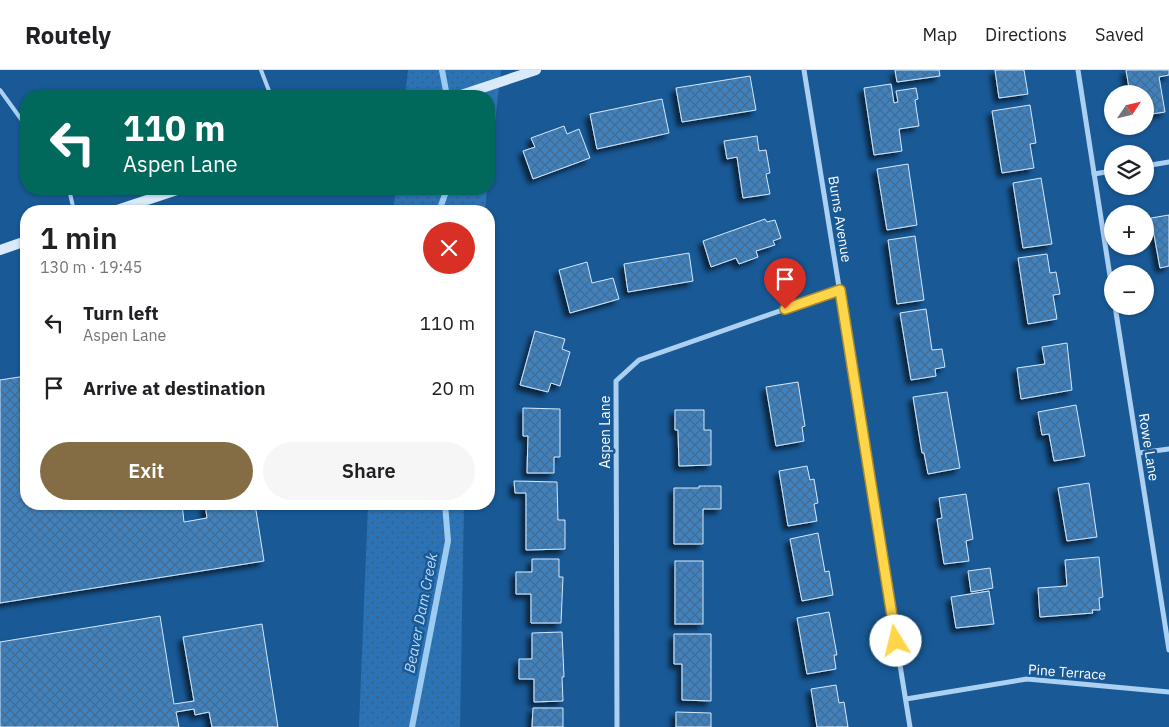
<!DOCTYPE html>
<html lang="en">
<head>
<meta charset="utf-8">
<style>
	body { margin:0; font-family:"IBM Plex Sans",sans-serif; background:#f6f6f6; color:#202124; height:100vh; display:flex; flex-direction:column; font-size:19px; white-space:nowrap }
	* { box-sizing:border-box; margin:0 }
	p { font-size:16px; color:#757577 }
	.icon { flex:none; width:28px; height:28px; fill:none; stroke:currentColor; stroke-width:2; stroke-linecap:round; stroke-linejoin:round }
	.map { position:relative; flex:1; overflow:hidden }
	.side { position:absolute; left:20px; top:135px; width:475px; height:305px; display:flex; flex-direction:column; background:#fff; border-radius:20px; box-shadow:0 1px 4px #0004 }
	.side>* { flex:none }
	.guide { position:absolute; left:20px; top:20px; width:475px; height:105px; border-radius:20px; box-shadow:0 1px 4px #0004; background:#00695c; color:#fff; overflow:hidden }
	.needle { width:32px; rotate:55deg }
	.controls { position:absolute; left:1104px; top:15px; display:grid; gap:10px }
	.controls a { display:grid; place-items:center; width:50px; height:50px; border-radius:50%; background:#fff; box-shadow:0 1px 4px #0004; font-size:25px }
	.pin { position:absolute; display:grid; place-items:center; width:42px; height:42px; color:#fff; margin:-51px -21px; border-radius:50% 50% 50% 0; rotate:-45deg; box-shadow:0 0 5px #0007 }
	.pin .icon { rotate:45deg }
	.me { position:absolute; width:55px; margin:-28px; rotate:351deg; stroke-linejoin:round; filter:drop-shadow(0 0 4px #0008) }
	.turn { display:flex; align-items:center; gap:18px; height:105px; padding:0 20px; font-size:22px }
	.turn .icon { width:65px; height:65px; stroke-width:2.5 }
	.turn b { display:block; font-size:35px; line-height:42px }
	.round { display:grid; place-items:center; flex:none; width:52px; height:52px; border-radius:26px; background:#f6f6f6 }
	.headline { display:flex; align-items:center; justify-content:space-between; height:85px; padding:0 20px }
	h1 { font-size:30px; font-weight:600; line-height:38px }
	.primary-button { display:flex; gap:10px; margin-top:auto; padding:10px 20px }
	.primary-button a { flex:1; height:58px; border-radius:30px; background:#846c44; color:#fff; font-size:20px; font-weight:600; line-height:58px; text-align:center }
	.primary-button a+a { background:#f6f6f6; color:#202124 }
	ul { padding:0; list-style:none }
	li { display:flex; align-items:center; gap:15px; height:65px; padding:0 20px }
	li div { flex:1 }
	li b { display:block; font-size:19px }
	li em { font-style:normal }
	header { display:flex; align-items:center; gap:30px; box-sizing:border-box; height:70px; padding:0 25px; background:#fff; border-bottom:1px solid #e0e0e0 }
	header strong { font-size:24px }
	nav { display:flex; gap:28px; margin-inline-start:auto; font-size:18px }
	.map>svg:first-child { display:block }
	.grass { fill:url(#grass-dots) }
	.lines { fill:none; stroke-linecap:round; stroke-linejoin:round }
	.stream { stroke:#9dccf3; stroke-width:6 }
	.building { fill:url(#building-cross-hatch); stroke:#d2e8fc; filter:url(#shadow) }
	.lane { stroke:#abd0f1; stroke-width:4 }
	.street { stroke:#abd0f1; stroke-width:5 }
	.secondary { stroke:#d9ebfb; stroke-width:10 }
	.route-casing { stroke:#a68a30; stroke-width:12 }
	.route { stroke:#ffd54a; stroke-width:9 }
	.labels { text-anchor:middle; stroke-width:5; stroke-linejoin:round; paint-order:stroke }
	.street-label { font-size:14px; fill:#fff; stroke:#185996 }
	.water-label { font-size:15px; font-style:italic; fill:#b7d9f7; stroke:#185996 }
</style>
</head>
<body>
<header>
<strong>Routely</strong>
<nav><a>Map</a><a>Directions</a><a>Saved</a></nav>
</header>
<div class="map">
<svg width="1169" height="657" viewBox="0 0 1169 657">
	<defs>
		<pattern id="grass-dots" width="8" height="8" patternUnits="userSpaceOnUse" patternTransform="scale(1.25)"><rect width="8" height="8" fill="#2c73b5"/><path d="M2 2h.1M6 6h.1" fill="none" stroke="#3e5e7b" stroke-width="1.8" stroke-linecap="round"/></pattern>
		<pattern id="building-cross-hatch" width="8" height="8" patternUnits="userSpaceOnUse" patternTransform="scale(1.25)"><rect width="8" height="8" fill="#4182be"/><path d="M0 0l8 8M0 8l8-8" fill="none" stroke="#456c90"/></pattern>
		<filter id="shadow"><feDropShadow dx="-4.5" dy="4.5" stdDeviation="2.5" flood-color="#0009"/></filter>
	</defs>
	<rect width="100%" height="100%" fill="#185996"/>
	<g class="grass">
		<path d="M408,0h93l-12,106v-80h-84z"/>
		<path d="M396,119h91l-2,22h-92z"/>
		<path d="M368,434h96l-4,223h-101z"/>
	</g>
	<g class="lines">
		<g class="stream">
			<path d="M442,0l5,26"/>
			<path d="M439,141l8,-22"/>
			<path d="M412,657l36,-186 -3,-37"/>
		</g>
	</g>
	<g class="building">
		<path d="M895,0h44l1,6 -43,6z"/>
		<path d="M995,0h29l4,24 -29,4z"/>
		<path d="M1126,0h43v5l-10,2 6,35 -20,3v-21h-15z"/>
		<path d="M750,6l6,34 -74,12 -6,-34z"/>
		<path d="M891,14l3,19 4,-1 -2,-11 20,-3 2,11 -3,1 4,26 -20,3 3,22 -28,4 -10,-67z"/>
		<path d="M662,29l7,34 -72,16 -7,-35z"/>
		<path d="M1030,35l6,38 -6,1 4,24 -32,5 -10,-62z"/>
		<path d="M564,56l3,8 12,-5 11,29 -57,21 -10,-28 12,-4 -4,-9z"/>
		<path d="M757,66l2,15 7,-1 4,23 -4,1 4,20 -27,4 -6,-41 -10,2 -3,-18z"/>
		<path d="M908,94l9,61 -30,5 -10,-61z"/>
		<path d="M1041,108l11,66 -29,4 -10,-65z"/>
		<path d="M1169,145v51l-9,2 -9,-50z"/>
		<path d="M765,149l2,3 8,-2 6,18 -8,3 2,4 -19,6 2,6 -19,7 -3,-6 -25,9 -8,-26z"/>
		<path d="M915,166l9,64 -27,4 -9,-64z"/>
		<path d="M689,183l4,28 -65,11 -4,-28z"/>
		<path d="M1047,184l3,19 6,-1 4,22 -7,1 4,24 -29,5 -10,-66z"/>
		<path d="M587,192l5,21 21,-5 6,21 -49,14 -11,-43z"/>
		<path d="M926,239l6,41 10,-1 3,18 -10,2 1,7 -25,4 -11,-67z"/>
		<path d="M535,261l30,8 -3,10 8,3 -10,34 -9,-3 -3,9 -28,-7z"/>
		<path d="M1067,273l5,47 -51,9 -4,-31 28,-4 -3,-17z"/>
		<path d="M26,306v128h156l2,18 23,-4 -2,-14h50l9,57 -264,42v-223z"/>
		<path d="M798,312l7,44 -3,1 2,14 -28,5 -10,-59z"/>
		<path d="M947,322l13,76 -32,6 -4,-21h-2l-9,-56z"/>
		<path d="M1076,335l9,51 -31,5 -5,-27 -7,1 -4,-23z"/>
		<path d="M523,338l37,1v48h-6v16h-27l1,-37h-5z"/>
		<path d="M675,340h29v20h7v35l-32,1 -1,-36h-3z"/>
		<path d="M807,396l3,14 4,-1 4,24 -4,1 3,17 -29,5 -9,-55z"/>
		<path d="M514,411l43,1 1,38h7v29l-39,1v-57h-11z"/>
		<path d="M1089,413l8,54 -30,4 -9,-53z"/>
		<path d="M699,416h22v23h-18v35h-29v-56h25z"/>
		<path d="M966,424l7,45 -7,2 3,20 -25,3 -7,-45 5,-1 -3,-20z"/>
		<path d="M818,463l7,39 4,-1 4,24 -31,6 -12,-62z"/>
		<path d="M1099,487l4,40 -4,1 1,12h-8l1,3 -53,4 -2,-29 29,-2 -2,-26z"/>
		<path d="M532,489h27v18h4l-2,46h-30v-29h-15v-22h16z"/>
		<rect x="675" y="491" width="28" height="63"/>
		<path d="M990,498l3,20 -22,4 -3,-21z"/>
		<path d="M989,521l5,33 -38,4 -5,-31z"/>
		<path d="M829,542l8,43h-3l2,14 -29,5 -10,-56z"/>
		<path d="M160,546l14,88 20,-3 -11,-64 79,-13 16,103h-66l-3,-15 -14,3 -1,-6 -18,3 3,15h-179v-85z"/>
		<path d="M562,562l2,45h-2l1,24 -29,1v-23h-15v-20h13v-26z"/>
		<path d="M674,564h37v67l-29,-1v-36h-8z"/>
		<path d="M836,615l3,18 5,-1 4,25h-31l-6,-38z"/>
		<path d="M533,638h30v19h-31z"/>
		<path d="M676,642l35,1v14h-35z"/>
	</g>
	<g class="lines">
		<g class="lane">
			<path d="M261,0l10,26"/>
			<path d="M0,20l26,36"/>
			<path d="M69,119l5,22"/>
		</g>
		<g class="street">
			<path d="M804,0l106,657"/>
			<path d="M1078,0l34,219"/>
			<path d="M1145,96l24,-4"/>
			<path d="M1094,104l18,-3"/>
			<path d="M1115,236l54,344"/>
			<path d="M1139,383l30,-4"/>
			<path d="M906,629l121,-20 142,13"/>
			<path d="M617,657l-1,-346 23,-21 201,-70"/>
		</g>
		<g class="secondary">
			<path d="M458,26l78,-26"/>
			<path d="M114,141l66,-22"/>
			<path d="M0,180l26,-9"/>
		</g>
	</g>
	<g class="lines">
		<g class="route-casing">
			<path id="route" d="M785,239l55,-19 56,351"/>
		</g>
		<use href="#route" class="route"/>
	</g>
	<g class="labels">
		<g class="street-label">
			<text transform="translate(840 149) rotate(81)" y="5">Burns Avenue</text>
			<text transform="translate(605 362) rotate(-90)" y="5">Aspen Lane</text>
			<text transform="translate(1149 377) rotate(81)" y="5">Rowe Lane</text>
			<text transform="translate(1067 602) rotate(4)" y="5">Pine Terrace</text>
		</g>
		<g class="water-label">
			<text transform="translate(421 543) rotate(-79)" y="5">Beaver Dam Creek</text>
		</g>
	</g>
</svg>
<div class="controls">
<a><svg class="needle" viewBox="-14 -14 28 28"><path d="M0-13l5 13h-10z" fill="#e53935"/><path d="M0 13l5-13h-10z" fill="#757577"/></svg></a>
<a><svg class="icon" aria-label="layers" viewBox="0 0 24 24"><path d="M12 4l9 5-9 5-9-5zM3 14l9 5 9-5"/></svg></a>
<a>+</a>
<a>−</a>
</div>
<div class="pin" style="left:785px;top:239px;background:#d93025"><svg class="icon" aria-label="arrive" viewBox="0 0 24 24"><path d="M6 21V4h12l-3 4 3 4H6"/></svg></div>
<svg class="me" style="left:896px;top:571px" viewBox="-20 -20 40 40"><circle r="19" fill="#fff"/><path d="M0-13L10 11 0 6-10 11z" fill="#ffd54a"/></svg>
<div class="guide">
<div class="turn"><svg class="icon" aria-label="left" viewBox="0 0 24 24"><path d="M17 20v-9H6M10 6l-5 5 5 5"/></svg><div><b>110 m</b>Aspen Lane</div></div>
</div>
<section class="side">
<div class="headline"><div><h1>1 min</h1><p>130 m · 19:45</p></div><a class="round" style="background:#d93025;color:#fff"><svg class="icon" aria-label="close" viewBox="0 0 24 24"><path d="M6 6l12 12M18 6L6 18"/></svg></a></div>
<ul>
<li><svg class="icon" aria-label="left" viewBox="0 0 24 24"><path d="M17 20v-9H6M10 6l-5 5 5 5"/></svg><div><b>Turn left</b><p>Aspen Lane</p></div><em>110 m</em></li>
<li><svg class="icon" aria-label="arrive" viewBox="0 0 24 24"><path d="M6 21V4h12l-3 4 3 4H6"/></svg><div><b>Arrive at destination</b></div><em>20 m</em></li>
</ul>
<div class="primary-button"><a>Exit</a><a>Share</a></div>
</section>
</div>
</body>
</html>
